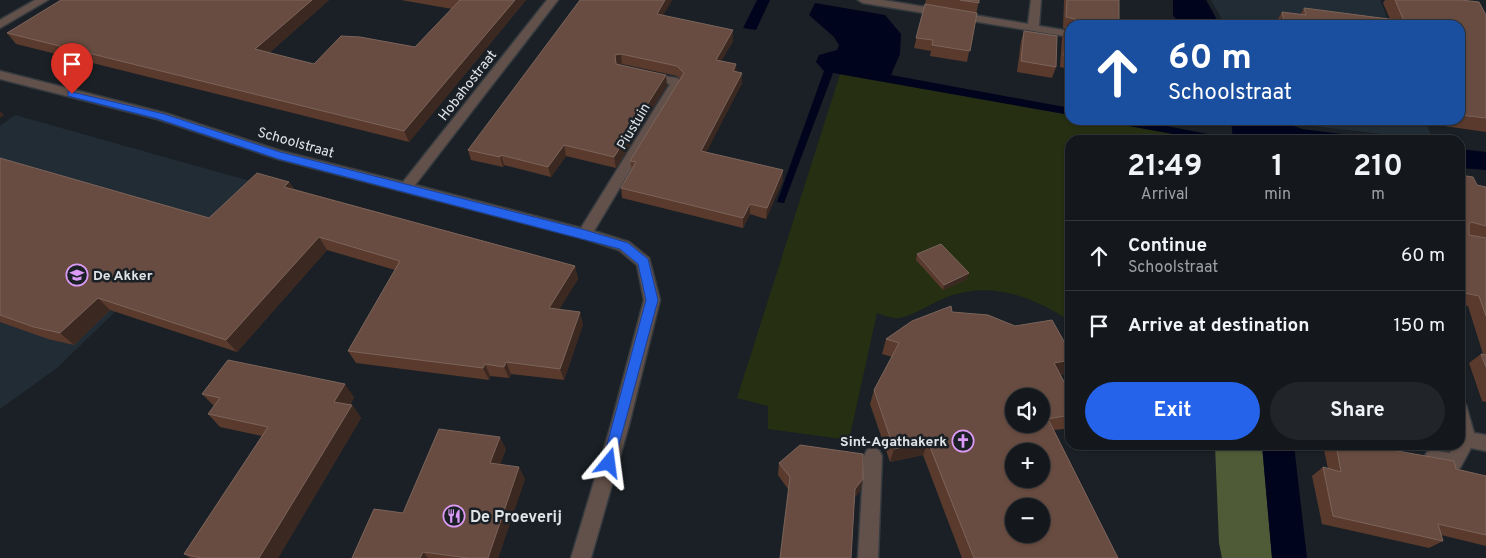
<!DOCTYPE html>
<html lang="en">
<head>
<meta charset="utf-8">
<style>
	body { margin:0; font-family:Overpass,sans-serif; background:#212529; color:#f1f3f6; height:100vh; display:flex; flex-direction:column; font-size:19px; white-space:nowrap }
	* { box-sizing:border-box; margin:0 }
	p { font-size:16px; color:#9da0a3 }
	.icon { flex:none; width:28px; height:28px; fill:none; stroke:currentColor; stroke-width:2; stroke-linecap:round; stroke-linejoin:round }
	.map { position:relative; flex:1; overflow:hidden }
	.sheet { position:absolute; left:1065px; top:135px; width:400px; height:315px; display:flex; flex-direction:column; background:#14181c; border-radius:15px; box-shadow:0 1px 4px #0004,0 0 0 1px #33373b }
	.sheet>* { flex:none }
	.top-card { position:absolute; left:1065px; top:20px; width:400px; height:105px; border-radius:15px; box-shadow:0 1px 4px #0004,0 0 0 1px #33373b; background:#1a4fa0; color:#fff; overflow:hidden }
	.tools { position:absolute; left:1005px; top:388px; display:grid; gap:10px }
	.tools a { display:grid; place-items:center; width:45px; height:45px; border-radius:50%; background:#14181c; box-shadow:0 1px 4px #0004,0 0 0 1px #33373b; font-size:25px }
	.pin { position:absolute; display:grid; place-items:center; width:42px; height:42px; color:#fff; margin:-51px -21px; border-radius:50% 50% 50% 0; rotate:-45deg; box-shadow:0 0 5px #0007 }
	.pin .icon { rotate:45deg }
	.me { position:absolute; width:55px; margin:-28px; rotate:16deg; stroke-linejoin:round; filter:drop-shadow(0 0 4px #0008) }
	.turn { display:flex; align-items:center; gap:18px; height:105px; padding:0 20px; font-size:22px }
	.turn .icon { width:65px; height:65px; stroke-width:2.5 }
	.turn b { display:block; font-size:35px; line-height:42px }
	.eta { display:flex; justify-content:space-evenly; align-items:center; height:85px; text-align:center }
	.eta b { font-size:30px; font-weight:700; line-height:35px }
	.cta { display:flex; gap:10px; margin-top:auto; padding:10px 20px }
	.cta a { flex:1; height:58px; border-radius:30px; background:#2563eb; color:#fff; font-size:20px; font-weight:700; line-height:58px; text-align:center }
	.cta a+a { background:#212529; color:#f1f3f6 }
	ul { padding:0; list-style:none }
	li { display:flex; align-items:center; gap:15px; height:70px; padding:0 20px; border-top:1px solid #33373b }
	li div { flex:1 }
	li b { display:block; font-size:19px }
	li em { font-style:normal }
	.map>svg:first-child { display:block }
	.built { fill:#222c35 }
	.green { fill:#262f12 }
	.forest { fill:#4f5b37 }
	.water { fill:#01041d }
	.lines { fill:none; stroke-linecap:round; stroke-linejoin:round }
	.minor-casing { stroke:#363b40; stroke-width:3 }
	.minor { fill:#62514a; fill-rule:evenodd }
	.wall { fill:#5a3a2d }
	.shaded-wall { fill:#3a2821 }
	.building { fill:#684c41; stroke:#7b645b; fill-rule:evenodd }
	.route { fill:#2563eb; stroke:#184099 }
	.labels { text-anchor:middle; stroke-width:5; stroke-linejoin:round; paint-order:stroke }
	.street-label { font-size:14px; fill:#e0e4e7; stroke:#1a2025 }
	.poi-label { font-size:14px; font-weight:bold; fill:#e0e4e7; stroke:#1a2025; text-anchor:start }
	.near-poi-label { font-size:16px; font-weight:bold; fill:#e0e4e7; stroke:#1a2025; text-anchor:start }
</style>
</head>
<body>
<div class="map">
<svg width="1486" height="558" viewBox="0 0 1486 558">
	<rect width="100%" height="100%" fill="#1a2025"/>
	<g class="built">
		<path d="M1211,0h169l10,25h-165z"/>
		<path d="M15,115l235,66 -193,187 -57,41v-283z"/>
		<path d="M1290,120h135l8,20 -136,-16z"/>
	</g>
	<path class="green" d="M840,74l230,41v5h26l110,20h-136v181c-36,-24 -78,-40 -120,-25 -17,6 -33,18 -50,22 -7,1 -17,-3 -23,-5l-28,127 -81,-11v-23l-31,-8z"/>
	<path class="forest" d="M1215,445h47l10,113h-50l-3,-15z"/>
	<g class="water">
		<path d="M757,0h13l-14,30 -13,-2z"/>
		<path d="M1173,0h33l14,25h-40l-7,-10z"/>
		<path d="M815,3l70,12 16,19 -1,20 -9,21 179,33v7l-237,-42 -49,130 -7,-1 47,-131 -8,-9 3,-7 18,-5 2,-5 -5,-8 -25,-22z"/>
		<path d="M1096,120h40l97,19 -2,-19h47l24,9 87,11h-183z"/>
		<path d="M1460,149l26,3v18l-26,-2z"/>
		<path d="M1262,445h32l13,113h-35z"/>
	</g>
	<g class="lines">
		<g class="minor-casing">
			<g id="minor">
				<path d="M35,0h13l-48,28v-8z"/>
				<path d="M547,0h11l-143,185 166,43 89,-144 -26,-5v-6l33,5 6,4 -89,149 35,11 20,16 11,42 -31,125 -38,133h-20l40,-133 33,-125 -7,-35 -18,-15 -34,-11 -307,-80 -121,-40 -157,-40v-8l165,42 116,38 122,31z"/>
				<path d="M858,0h25l145,24 3,-24h10l-2,26 31,5v6l-207,-34z"/>
				<path d="M1460,403l6,2 8,28 12,2v16l-15,-3 -11,20 -6,2 -27,-6 -3,-6 3,-6 6,-2 17,3 4,-8h6z"/>
				<path d="M873,448l6,2 3,6 -4,102h-20l6,-102 3,-6z"/>
			</g>
		</g>
		<use href="#minor" class="minor"/>
	</g>
	<g class="wall">
		<path d="M61,0h268l-60,53 45,11 101,-17 37,-38 -51,-9h125l-117,142 -393,-98 -9,-11z"/>
		<path d="M672,0l-9,15 70,26 -12,20 16,11 5,11 -36,69 77,18v10l-17,39 -16,-5 -7,14 -121,-30 -1,-10 11,-18 -2,-9 50,-82 -3,-3 -55,-12 -3,1 48,20 -51,83 -50,-12 -15,21 -47,-12 -1,2 -32,-7 -3,-10z"/>
		<path d="M926,0h53l-12,62 -37,-6 1,-5 -17,-3z"/>
		<path d="M1064,0h55v25h-49v44l-10,-2 2,-29 3,-10h-2z"/>
		<path d="M1385,0h76l25,15v117l-56,-8 -2,-4h32v-95h-185v-1l7,-12 18,3 4,-7 86,11 -7,-16z"/>
		<path d="M1024,31l32,36 -4,11 -35,-6 4,-31z"/>
		<path d="M0,158l209,60 80,-36 5,7 281,77 3,13 -19,30 24,15 -19,56 -53,-6 -2,4 -19,-2 -1,4 -133,-17 -8,-12 47,-81 -68,-20 -90,102 -127,-42 -36,35 -26,-6 -48,-17z"/>
		<path d="M1460,175l17,10 9,2v215l-4,-1 -13,-38 12,-9h2l-15,-48 -8,-2z"/>
		<path d="M917,254l50,25 -24,11 -27,-30z"/>
		<path d="M952,312l113,62 -5,1 7,20 3,5v19l-6,10 -10,1 64,128h-156l-39,-103 -33,7 -20,-58 4,-14 18,-33 -10,-3 4,-15z"/>
		<path d="M202,394l152,3 -4,8h2l9,13 -83,140h-88l-6,-4 78,-118 -42,-9 -12,-13 6,-8z"/>
		<path d="M1323,445h43l90,24 30,7v70l-45,-11 2,6 -14,7 -107,-24 -10,-48 11,-9 5,2z"/>
		<path d="M1414,445h25l-5,3z"/>
		<path d="M506,449l-6,16 25,14 -27,79h-146l51,-45z"/>
		<path d="M779,463l81,28 -5,6 -67,-8 -10,-14z"/>
	</g>
	<g class="shaded-wall">
		<path d="M312,0h17l-68,60 -6,-11z"/>
		<path d="M515,0h11l-117,142 -5,-11z"/>
		<path d="M665,0h7l-14,24 -1,-10z"/>
		<path d="M733,30v11l-17,29v-10z"/>
		<path d="M621,54l1,10 -5,2 -2,-11z"/>
		<path d="M736,64l1,11 -4,-4z"/>
		<path d="M742,73v10l-40,78 -1,-10z"/>
		<path d="M666,75l1,10 -51,83 -2,-11z"/>
		<path d="M0,111l4,4 -4,3z"/>
		<path d="M564,145l2,11 -15,21 -3,-10z"/>
		<path d="M501,155l3,10 -1,2 -3,-10z"/>
		<path d="M783,170v10l-17,39 1,-11z"/>
		<path d="M289,182l8,13 -13,-8z"/>
		<path d="M750,204v10l-7,14v-10z"/>
		<path d="M319,237l8,13 -90,102 -11,-12z"/>
		<path d="M575,266l3,13 -25,41 -4,-12z"/>
		<path d="M969,273l-2,6 -24,11 1,-5z"/>
		<path d="M98,298l12,12 -36,35 -14,-12z"/>
		<path d="M580,312l3,12 -19,56 -4,-11z"/>
		<path d="M1070,360v5l-5,9 -19,3 8,-14z"/>
		<path d="M506,362l5,12 -2,4 -5,-11z"/>
		<path d="M485,364l5,12 -1,4 -6,-12z"/>
		<path d="M345,384l9,13 -10,17 -10,-12z"/>
		<path d="M352,405l9,13 -83,140h-19z"/>
		<path d="M500,437l6,12 -10,26 -6,-12z"/>
		<path d="M928,442l-5,13 -33,7 4,-13z"/>
		<path d="M519,467l6,12 -27,79h-10z"/>
		<path d="M863,479l-3,12 -8,9 3,-11z"/>
		<path d="M423,552l5,6h-8z"/>
	</g>
	<g class="building">
		<path d="M61,0h251l-57,49 59,15 27,-28 19,1 55,10 45,-47h-1h56l-111,131 -397,-98z"/>
		<path d="M580,0h85l-8,14 76,16 -17,30 20,4 -3,7 9,2 -41,78 82,19 -16,38 -17,-4 -7,14 -122,-30 15,-26 -6,-1 54,-88 -7,-7 -56,-12 -6,1 1,9 50,11 -52,82 -50,-12 -16,22 -47,-12 -1,2 -32,-7z"/>
		<path d="M960,0h19v3z"/>
		<path d="M1067,0h52v25h-43l-1,-6 -9,-2z"/>
		<path d="M1395,0h66l18,2 7,13v103l-26,-3v-90h-175l-3,-13 24,3 -2,-7 100,13z"/>
		<path d="M925,4l52,9 -7,38 -38,-6 1,-5 -17,-2z"/>
		<path d="M1066,27h4v30l-6,-1z"/>
		<path d="M1024,31l33,5 -1,31 -35,-6z"/>
		<path d="M0,158l209,60 48,-45 32,9 -5,5 291,79 -26,42 31,4 -20,57 -54,-7 -2,5 -19,-3 -2,4 -135,-17 52,-90 -81,-24 -93,103 -128,-42 -38,35 -26,-6 -34,-12z"/>
		<path d="M1460,175l13,2 4,8 9,2v39l-15,-4 -2,2v11l17,3v78l-7,-20 -19,-4z"/>
		<path d="M941,244l28,29 -25,12 -27,-31z"/>
		<path d="M951,306l1,6 36,3 27,11 37,-6 18,32v8l-16,3 15,28 -3,1 4,8v15l-22,4 70,139h-144l-46,-116 -34,7 -20,-59 25,-47 -13,-4 26,-18zM1014,396h27v28h-27zM1014,451h27v28h-27zM1014,506h27v28h-27z"/>
		<path d="M1481,354l5,1v12z"/>
		<path d="M228,360l117,24 -11,18 18,3 -93,153h-58l-17,-4 84,-127 -60,-13 12,-16 -18,-4z"/>
		<path d="M439,429l61,8 -10,26 29,4 -31,91h-20l-45,-6 -3,6h-68l22,-49 29,4z"/>
		<path d="M800,445l63,9v25l-8,10 -4,69h-71l10,-81 -11,-14z"/>
		<path d="M1336,445h30l3,1 85,15 2,8 30,7v59l-48,-11 5,17 -110,-25 -10,-49 18,5z"/>
	</g>
	<path class="route" d="M68,91l96,23 116,38 305,78 43,13 20,16 10,41 -45,167 -4,2 -5,-2 -2,-4 44,-163 -8,-36 -18,-15 -342,-90 -120,-40 -90,-23z"/>
	<defs>
		<g id="school-ring" transform="scale(1.125)"><circle r="9.5" fill="#1a2025" stroke="#da9af6" stroke-width="1.5"/><path d="M0-5L7-2L0 1L-7-2ZM-4 1L0 2.5L4 1V4Q0 6-4 4Z" fill="#da9af6"/></g>
		<g id="church-ring" transform="scale(1.125)"><circle r="9.5" fill="#1a2025" stroke="#da9af6" stroke-width="1.5"/><path d="M-1.2-6h2.4v3.5h3.3v2.4h-3.3V6h-2.4V-.1h-3.3v-2.4h3.3Z" fill="#da9af6"/></g>
		<g id="restaurant-ring" transform="scale(1.125)"><circle r="9.5" fill="#1a2025" stroke="#da9af6" stroke-width="1.5"/><path d="M-5-6h1v4h1v-4h1v4h1v-4h1v5L-1.5 .5V6h-2V.5L-5-1ZM5-6V6H3V1.5H1.5Q1.5-4 5-6Z" fill="#da9af6"/></g>
	</defs>
	<g fill-rule="evenodd">
		<use href="#school-ring" x="77" y="275"/>
		<use href="#church-ring" x="963" y="441"/>
		<use href="#restaurant-ring" x="454" y="516"/>
	</g>
	<g class="labels">
		<g class="street-label">
			<text transform="translate(467 85) rotate(-52)" y="5">Hobahostraat</text>
			<text transform="translate(633 126) rotate(-59)" y="5">Piustuin</text>
			<text transform="translate(296 142) rotate(16)" y="5">Schoolstraat</text>
		</g>
		<g class="poi-label">
			<text x="93" y="280">De Akker</text>
			<text x="947" y="446" text-anchor="end">Sint-Agathakerk</text>
		</g>
		<g class="near-poi-label">
			<text x="470" y="522">De Proeverij</text>
		</g>
	</g>
</svg>
<div class="tools">
<a><svg class="icon" aria-label="sound" viewBox="0 0 24 24"><path d="M4 9h4l5-4v14l-5-4H4zM17 9q2 3 0 6"/></svg></a>
<a>+</a>
<a>−</a>
</div>
<div class="pin" style="left:72px;top:94px;background:#d93025"><svg class="icon" aria-label="arrive" viewBox="0 0 24 24"><path d="M6 21V4h12l-3 4 3 4H6"/></svg></div>
<svg class="me" style="left:609px;top:463px" viewBox="-20 -20 40 40"><path d="M0-17L14 15 0 8-14 15z" fill="#2563eb" stroke="#fff" stroke-width="4"/></svg>
<div class="top-card">
<div class="turn"><svg class="icon" aria-label="ahead" viewBox="0 0 24 24"><path d="M12 20V5M6 11l6-6 6 6"/></svg><div><b>60 m</b>Schoolstraat</div></div>
</div>
<section class="sheet">
<div class="eta">
<div><b>21:49</b><p>Arrival</p></div>
<div><b>1</b><p>min</p></div>
<div><b>210</b><p>m</p></div>
</div>
<ul>
<li><svg class="icon" aria-label="ahead" viewBox="0 0 24 24"><path d="M12 20V5M6 11l6-6 6 6"/></svg><div><b>Continue</b><p>Schoolstraat</p></div><em>60 m</em></li>
<li><svg class="icon" aria-label="arrive" viewBox="0 0 24 24"><path d="M6 21V4h12l-3 4 3 4H6"/></svg><div><b>Arrive at destination</b></div><em>150 m</em></li>
</ul>
<div class="cta"><a>Exit</a><a>Share</a></div>
</section>
</div>
</body>
</html>
